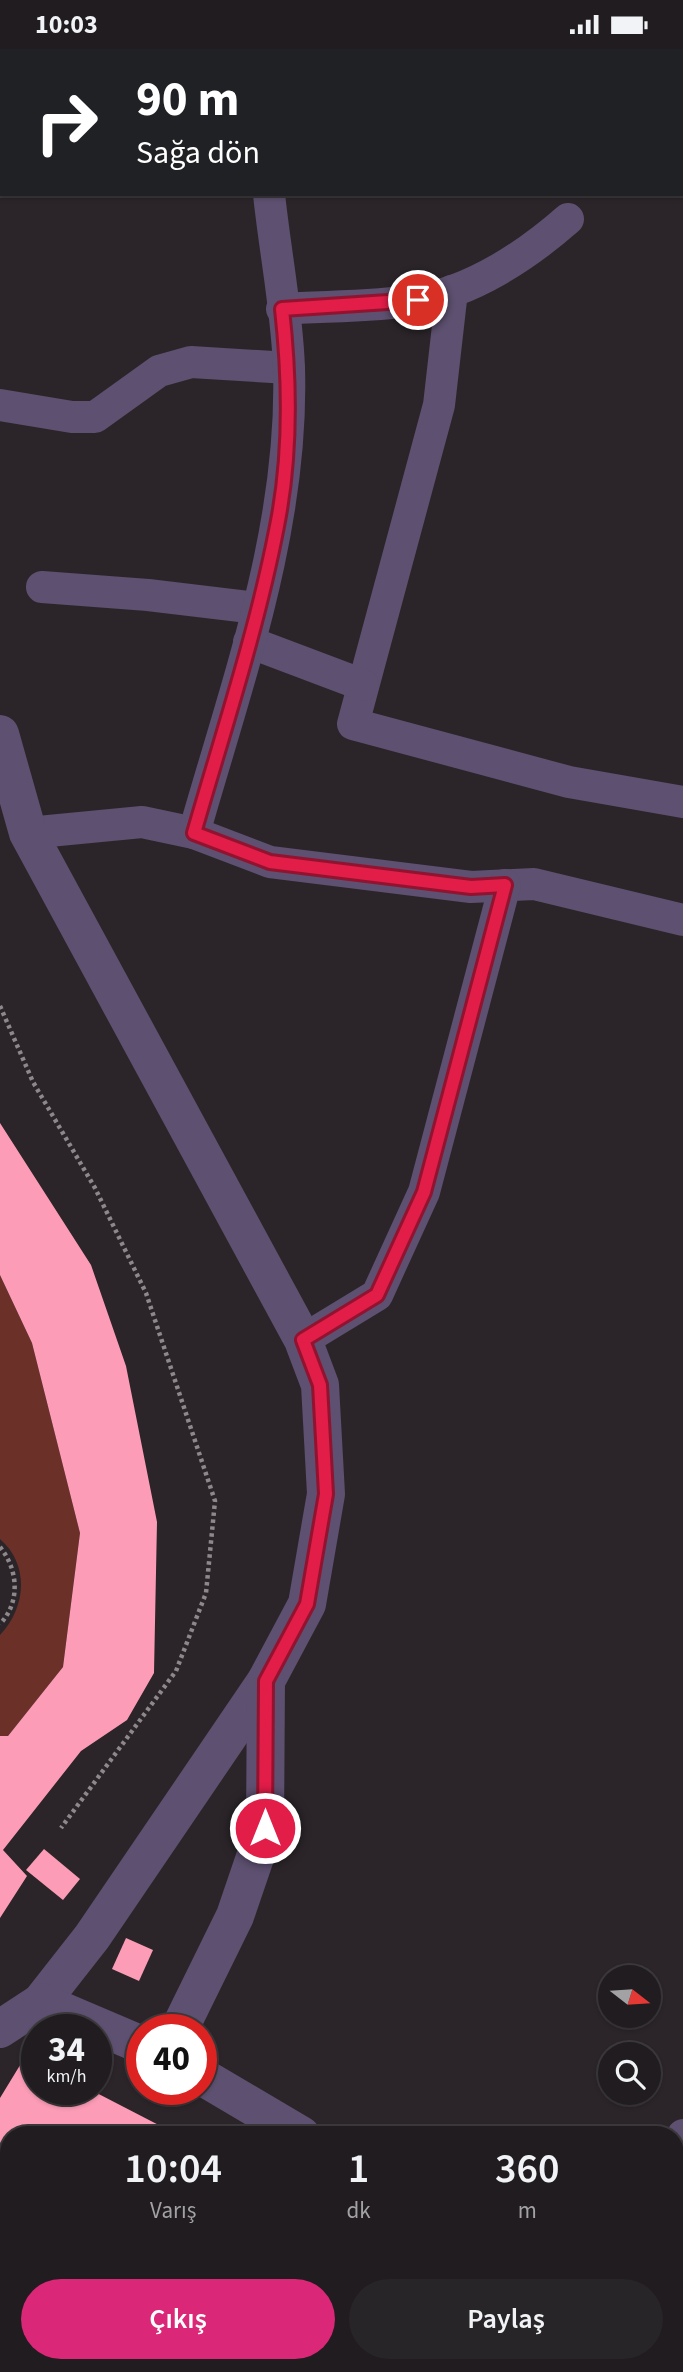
<!DOCTYPE html>
<html lang="tr">
<head>
<meta charset="utf-8">
<style>
	body { margin:0; font-family:"Source Sans 3",sans-serif; background:#282528; color:#f1f3f6; height:100vh; display:flex; flex-direction:column; font-size:26px; white-space:nowrap }
	* { box-sizing:border-box; margin:0 }
	p { font-size:23px; color:#a2a1a4 }
	.icon { flex:none; width:38px; height:38px; fill:none; stroke:currentColor; stroke-width:2; stroke-linecap:round; stroke-linejoin:round }
	.map { position:relative; flex:1; overflow:hidden }
	.drawer { position:absolute; left:0px; top:2077px; width:684px; height:247px; display:flex; flex-direction:column; background:#201c1f; border-radius:28px 28px 0 0; box-shadow:0 2px 5px #0004,0 0 0 2px #3d3a3d }
	.drawer>* { flex:none }
	.guide { position:absolute; left:0px; top:0px; width:684px; height:147px; box-shadow:0 2px 5px #0004,0 0 0 2px #3d3a3d; background:#202124; color:#fff; overflow:hidden }
	.needle { width:46px; rotate:107deg }
	.controls { position:absolute; left:598px; top:1916px; display:grid; gap:14px }
	.controls a { display:grid; place-items:center; width:63px; height:63px; border-radius:50%; background:#201c1f; box-shadow:0 2px 5px #0004,0 0 0 2px #3d3a3d; font-size:35px }
	.speed { position:absolute; left:21px; top:1965px; display:flex; gap:14px; font-size:35px; font-weight:700; text-align:center }
	.speed>* { display:grid; place-content:center; width:91px; height:91px; border-radius:50%; background:#201c1f; box-shadow:0 2px 5px #0004,0 0 0 2px #3d3a3d; line-height:1 }
	.speed small { font-size:18px; font-weight:400 }
	.speed .limit { border:10px solid #d22; background:#fff; color:#111 }
	.pin { position:absolute; display:grid; place-items:center; width:60px; height:60px; color:#fff; margin:-30px; border:4px solid #fff; border-radius:50%; box-shadow:0 2px 7px #0007 }
	.me { position:absolute; width:77px; margin:-38px; rotate:0deg; stroke-linejoin:round; filter:drop-shadow(0 0 5px #0008) }
	.turn { display:flex; align-items:center; gap:24px; height:147px; padding:0 21px; font-size:32px }
	.turn .icon { width:91px; height:91px; stroke-width:2.5 }
	.turn b { display:block; font-size:49px; line-height:60px }
	.eta { display:flex; justify-content:space-evenly; align-items:center; height:119px; text-align:center }
	.eta b { font-size:42px; font-weight:600; line-height:49px }
	.button { display:flex; gap:14px; margin-top:auto; padding:14px 21px }
	.button a { flex:1; height:80px; border-radius:42px; background:#db2777; color:#fff; font-size:28px; font-weight:600; line-height:80px; text-align:center }
	.button a+a { background:#282528; color:#f1f3f6 }
	.status { display:flex; justify-content:space-between; align-items:center; height:49px; padding:0 35px; background:#201c1f; direction:ltr }
	.status svg { height:19px; fill:currentColor }
	.map>svg:first-child { display:block }
	.green { fill:#6b3027 }
	.building { fill:#fc9cb7 }
	.lines { fill:none; stroke-linecap:round; stroke-linejoin:round }
	.path { stroke:#8d888b; stroke-width:4.5; stroke-dasharray:3.5 3.5; stroke-linecap:butt }
	.minor { stroke:#5d5070; stroke-width:32 }
	.tertiary { stroke:#5d5070; stroke-width:38 }
	.route-casing { stroke:#92132f; stroke-width:18 }
	.route { stroke:#e11d48; stroke-width:12 }
</style>
</head>
<body>
<div class="status"><b>10:03</b><svg viewBox="0 0 49 12"><path d="M0 12V9h3v3zM5 12V6h3v6zM10 12V3h3v9zM15 12V0h3v12zM26 1h20v11H26zM47 4h2v5h-2z"/></svg></div>
<div class="map">
<svg width="683" height="2323" viewBox="0 0 683 2323">
	<rect width="100%" height="100%" fill="#2b2529"/>
	<path class="green" d="M0,1226l32,68 48,190 -17,134 -55,69h-8v-101c26,-27 30,-70 0,-96z"/>
	<g class="building">
		<path d="M0,1074l91,142 35,101 31,156 -3,151 -27,47 -46,31 -78,99 24,26 -27,42v-182h8l55,-69 17,-134 -48,-190 -32,-68z"/>
		<path d="M44,1800l36,30 -17,21 -37,-30z"/>
		<path d="M126,1889l27,12 -14,31 -27,-12z"/>
		<path d="M25,2008l12,6v26h52l89,46h-169v212l-9,-4v-245z"/>
		<path d="M40,2315h85l15,8h-86z"/>
		<path d="M296,2315h64l-4,8h-64z"/>
	</g>
	<g class="lines">
		<g class="path">
			<path d="M0,957l33,76 62,106 51,105 69,208 -9,92 -30,78 -115,157"/>
			<path d="M0,1498c18,22 21,55 0,77"/>
		</g>
		<g class="minor">
			<path d="M256,0v2"/>
			<path d="M452,242l-13,114 -86,319 216,58 114,20"/>
			<path d="M282,260c44,-3 91,-2 135,-9 55,-8 110,-45 151,-81"/>
			<path d="M0,356l72,12h23l64,-46 32,-9 98,6"/>
			<path d="M42,538l106,8 109,13"/>
			<path d="M249,593l114,43"/>
			<path d="M28,784l114,-11 52,11 76,29 201,25 63,-3 149,36"/>
			<path d="M194,784c43,-151 100,-306 95,-465 -2,-58 -14,-116 -20,-174"/>
			<path d="M303,1291l74,-45 47,-103 81,-307"/>
			<path d="M676,2099l7,-13"/>
			<path d="M371,2323l4,-8"/>
		</g>
		<g class="tertiary">
			<path d="M0,685l28,99 275,507 17,45 6,109 -19,110 -41,77 -174,256 -51,65 -41,27"/>
			<path d="M41,1953l101,43"/>
			<path d="M179,1981l56,-114 30,-88 1,-147"/>
			<path d="M201,2027l100,59"/>
			<path d="M676,2305l7,5"/>
		</g>
	</g>
	<g class="lines">
		<g class="route-casing">
			<path id="route" d="M265,1779l1,-147 41,-77 19,-110 -6,-109 -17,-45 74,-45 47,-103 81,-307 -34,2 -201,-25 -76,-29c29,-101 63,-203 83,-307 14,-70 13,-146 5,-217l136,-9"/>
		</g>
		<use href="#route" class="route"/>
	</g>
</svg>
<div class="controls">
<a><svg class="needle" viewBox="-14 -14 28 28"><path d="M0-13l5 13h-10z" fill="#e53935"/><path d="M0 13l5-13h-10z" fill="#a2a1a4"/></svg></a>
<a><svg class="icon" aria-label="search" viewBox="0 0 24 24"><circle cx="10" cy="10" r="6"/><path d="M15 15l6 6"/></svg></a>
</div>
<div class="speed"><div>34<small>km/h</small></div><div class="limit">40</div></div>
<div class="pin" style="left:418px;top:251px;background:#d93025"><svg class="icon" aria-label="arrive" viewBox="0 0 24 24"><path d="M6 21V4h12l-3 4 3 4H6"/></svg></div>
<svg class="me" style="left:265px;top:1779px" viewBox="-20 -20 40 40"><circle r="17" fill="#e11d48" stroke="#fff" stroke-width="3"/><path d="M0-11L8 9 0 5-8 9z" fill="#fff"/></svg>
<div class="guide">
<div class="turn"><svg class="icon" aria-label="right" viewBox="0 0 24 24"><path d="M7 20v-9h11M14 6l5 5-5 5"/></svg><div><b>90 m</b>Sağa dön</div></div>
</div>
<section class="drawer">
<div class="eta">
<div><b>10:04</b><p>Varış</p></div>
<div><b>1</b><p>dk</p></div>
<div><b>360</b><p>m</p></div>
</div>
<div class="button"><a>Çıkış</a><a>Paylaş</a></div>
</section>
</div>
</body>
</html>
